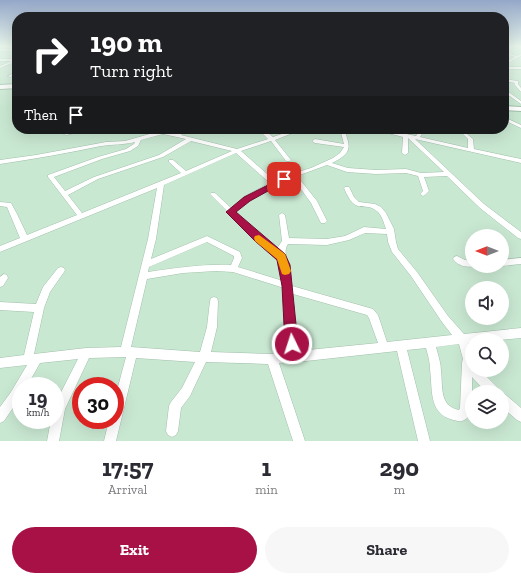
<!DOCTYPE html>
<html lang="en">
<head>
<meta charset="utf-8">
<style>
	body { margin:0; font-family:"Zilla Slab",serif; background:#f7f7f7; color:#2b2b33; height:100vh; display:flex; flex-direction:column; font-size:15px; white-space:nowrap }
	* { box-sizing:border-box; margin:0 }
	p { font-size:13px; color:#7c7c81 }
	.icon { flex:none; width:22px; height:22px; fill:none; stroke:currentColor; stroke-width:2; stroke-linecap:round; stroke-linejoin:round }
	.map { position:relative; height:441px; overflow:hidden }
	.sheet { display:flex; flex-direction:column; background:#fff; flex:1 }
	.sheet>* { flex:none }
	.hud { position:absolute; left:12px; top:12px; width:497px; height:122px; border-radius:16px; box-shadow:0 4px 16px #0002; background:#202124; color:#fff; overflow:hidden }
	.needle { width:26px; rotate:270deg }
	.fabs { position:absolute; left:465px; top:229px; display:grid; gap:8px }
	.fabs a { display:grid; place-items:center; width:44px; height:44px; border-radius:50%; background:#fff; box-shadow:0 4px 16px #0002; font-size:20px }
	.speed { position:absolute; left:12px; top:377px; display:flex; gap:8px; font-size:20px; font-weight:700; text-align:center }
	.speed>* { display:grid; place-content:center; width:52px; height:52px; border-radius:50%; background:#fff; box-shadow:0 4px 16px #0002; line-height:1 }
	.speed small { font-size:10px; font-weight:400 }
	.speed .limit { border:6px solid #d22; background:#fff; color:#111 }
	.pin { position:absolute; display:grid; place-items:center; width:34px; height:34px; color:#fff; margin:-17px; border-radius:8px; box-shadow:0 2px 6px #0006 }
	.me { position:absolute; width:44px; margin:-22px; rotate:356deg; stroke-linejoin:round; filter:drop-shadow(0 0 3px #0008) }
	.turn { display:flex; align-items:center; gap:14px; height:84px; padding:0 12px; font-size:18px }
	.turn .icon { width:52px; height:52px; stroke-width:2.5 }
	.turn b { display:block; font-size:28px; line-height:34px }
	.then { display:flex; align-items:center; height:38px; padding:0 12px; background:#0003; gap:8px; font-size:15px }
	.eta { display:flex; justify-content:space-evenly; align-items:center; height:68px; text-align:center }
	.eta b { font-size:24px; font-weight:700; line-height:28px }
	.action { display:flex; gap:8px; margin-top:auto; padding:8px 12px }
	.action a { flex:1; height:46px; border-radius:24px; background:#a71146; color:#fff; font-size:16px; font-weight:700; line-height:46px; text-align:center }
	.action a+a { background:#f7f7f7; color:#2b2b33 }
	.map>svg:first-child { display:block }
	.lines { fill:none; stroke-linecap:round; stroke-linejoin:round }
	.street-casing { stroke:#a2c0ab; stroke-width:1 }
	.highway-casing { stroke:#a2c0ab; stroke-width:2 }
	.street { fill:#fff; fill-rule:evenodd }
	.highway { fill:#fff; fill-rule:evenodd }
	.route { fill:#a71146; stroke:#6d0b2e }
	.slow { fill:#f59e0b }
</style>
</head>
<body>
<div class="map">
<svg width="521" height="441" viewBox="0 0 521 441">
	<rect width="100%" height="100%" fill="#c9e8d2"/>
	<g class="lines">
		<g class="street-casing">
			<g id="street">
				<path d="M511,46h4l-6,4 -2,-1z"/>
				<rect x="0" y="49" width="17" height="2"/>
				<path d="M504,52l13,4 4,-2v2l-17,9v-2l11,-6 -11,-3z"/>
				<path d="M0,59h17v2l-17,7v-2l12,-5h-12z"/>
				<rect x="504" y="67" width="17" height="2"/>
				<path d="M17,72v2l-7,3 -2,-1z"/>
				<path d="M504,79l14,2v3l3,4v4l-7,-8 1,-1 -11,-2z"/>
				<path d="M504,89l17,12v3l-17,-12z"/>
				<path d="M504,117l17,8v3l-17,-8z"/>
				<path d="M83,129h9l-26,6 -2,-1z"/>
				<path d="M160,129h4l1,2 11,3 7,-5h5l-7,6 56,14 31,-10 -10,-10h5l10,8 23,-8h7l-28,11 16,20 -1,1h-4l-15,-20 -30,10 34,30 16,-7 20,-6 22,-10 7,-5 4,-6 -29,-4 -3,-2 3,-2 29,5 -4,-15h4c7,19 8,24 -12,34l16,5 28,2 30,-1 15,4 23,-1 -36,-34v15l-3,2 -3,-2 1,-16 -30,-8h9l34,7 5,-7h4l-5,8 48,11v-9l-5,-5v-5h4v5l6,5 1,10 47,10v4l-106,-24 69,65 37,28v7l-3,-1 -38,-30 -33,-32 -23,1 5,14 -4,4 -2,1 -3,-2 3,-3 -5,-15 -12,-3 -30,1 -29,-2 -20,-7 -30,11 20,25 10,20 -2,2h-4l-10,-20 -18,-25c-22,8 -41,18 -57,34l26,24 16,13v-2l4,-6 -3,-26 3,-2 3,2 4,23 38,1 18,-3 19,-9 22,2c-2,-6 -4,-13 -8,-17 -14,-13 -22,6 -34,-24l1,-1h4l5,10 5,5 16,2 6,3 5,6 8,16 2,13 2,7 19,23 31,44 16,18 57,-6v10l-21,2h-28v3h-4l4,11v16h8l18,18 2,4h-14l-14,-15v34c-3,6 -7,11 -14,10 -30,-5 -25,-28 -28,-52 0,-7 -2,-14 -4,-21l-19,2 23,91h-12l-21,-90 -100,11 -4,1 -2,-1 -12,1 26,78h-12l-25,-77 -62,-2 -16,34 -9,12 -3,23 -2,4 -4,2 -4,-2 -2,-4 3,-25 2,-4 11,-14 13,-26 -59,-4 -20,83h-12l5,-21h6v-22l11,-41 -37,1 -24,51 -6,32h-12l4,-21h4v-16l23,-45 -38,4 -13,23h-6v10l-17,25 -4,2v-16l11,-15 16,-27 -27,3v-10l24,-3 10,-43 -34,-2v-8l36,2 7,-17 15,-19 3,-1 3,1 1,2 -1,2 -14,20 -6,16 -10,46 52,-6 35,-1 27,-108 9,-51 -157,64v-6l20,-8 -13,-31 -7,-1v-4l11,1 6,11 10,21 50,-20 -29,-38v-2l50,-18 28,-8 8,-5 1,-2c-11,3 -22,2 -34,4 -33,7 -67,13 -101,18v-4l36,-5 70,-13 19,-1 35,-10zM163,134l23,5 -27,16 -65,22 -29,14 -11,-14 48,-18 28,-8 8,-5 3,-6zM191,141l41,10 -46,20 -13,-11h-4v2l12,11 -99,40 -14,-18 30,-16 65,-22zM236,153l34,30 -21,11 -18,14 -16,-15h-4l-1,1 46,46 23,19 2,6 2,16 -45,-14 4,-9 -2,-6 -33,-16 -56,23 5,-20 8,-54zM365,233l22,1 1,8 4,10 19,24 31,46 10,13 -65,7 -9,-27 -5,-6 -81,-23c-1,-6 -1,-13 -3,-20 -2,-8 -6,-14 -1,-22l39,1 22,-5zM207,242l27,14v2l-3,7c-28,-1 -55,3 -83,7l1,-5zM216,271l17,1 51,16 4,64 -16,2 -61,-2 6,-25 1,-26 -1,-3 -3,-1 -3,1 -1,3 -3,26 -7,25 -69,-5 16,-68 36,-6zM293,294l74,21 2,3 9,25 -80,8zM459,344l4,15 -1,4 -2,45 -1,2c-20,-4 -16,-23 -18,-39 0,-8 -3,-16 -5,-24z"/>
				<path d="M457,256l8,4 7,1v5h3c-8,2 -17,0 -22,-7l1,-2z"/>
				<path d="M521,258v6l-19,2h-1l1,-6z"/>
				<path d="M4,274l3,1 1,3 -5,8 -3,1v-10z"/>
				<path d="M502,393l4,2 15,13v14l-4,-2 -15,-13z"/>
			</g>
		</g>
		<g class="highway-casing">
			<g id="highway">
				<path d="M17,84v4l-17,1v-4z"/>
				<path d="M504,106l17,1v4l-17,-1z"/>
			</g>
		</g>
		<use href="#street" class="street"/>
		<use href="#highway" class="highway"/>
	</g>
	<linearGradient id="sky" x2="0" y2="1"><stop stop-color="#94a7c8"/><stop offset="0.43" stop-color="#e7f5eb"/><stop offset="1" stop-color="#e7f5eb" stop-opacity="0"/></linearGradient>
	<rect width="521" height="108" fill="url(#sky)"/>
	<path class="route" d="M284,177l2,1v3l-36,20 -14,11 49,42 5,11 8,79 -2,4 -4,2 -5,-2 -2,-4 -3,-58 -5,-26 -22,-19 -29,-29 18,-15z"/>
	<path class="slow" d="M259,235l26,19 6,17 -2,3 -4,1 -3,-1 -5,-15 -22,-18 -1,-3 1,-2z"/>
</svg>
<div class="fabs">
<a><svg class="needle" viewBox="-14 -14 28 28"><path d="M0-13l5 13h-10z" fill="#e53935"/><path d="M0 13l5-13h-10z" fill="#7c7c81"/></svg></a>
<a><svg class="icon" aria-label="sound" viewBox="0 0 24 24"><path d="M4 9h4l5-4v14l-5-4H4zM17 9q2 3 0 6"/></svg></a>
<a><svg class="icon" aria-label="search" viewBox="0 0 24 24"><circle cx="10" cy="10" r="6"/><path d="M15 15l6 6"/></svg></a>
<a><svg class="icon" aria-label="layers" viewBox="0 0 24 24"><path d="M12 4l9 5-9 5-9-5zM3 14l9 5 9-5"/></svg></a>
</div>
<div class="speed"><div>19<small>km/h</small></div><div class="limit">30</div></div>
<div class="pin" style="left:284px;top:179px;background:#d93025"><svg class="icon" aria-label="arrive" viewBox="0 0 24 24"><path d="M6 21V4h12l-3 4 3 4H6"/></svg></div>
<svg class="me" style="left:292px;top:344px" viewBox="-20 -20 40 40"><circle r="17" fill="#a71146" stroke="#fff" stroke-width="3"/><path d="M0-11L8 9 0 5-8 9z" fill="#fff"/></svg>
<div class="hud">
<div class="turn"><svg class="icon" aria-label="right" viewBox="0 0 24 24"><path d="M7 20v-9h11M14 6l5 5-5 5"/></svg><div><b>190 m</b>Turn right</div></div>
<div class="then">Then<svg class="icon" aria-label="arrive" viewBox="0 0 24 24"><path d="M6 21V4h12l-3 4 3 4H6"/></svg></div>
</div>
</div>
<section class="sheet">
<div class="eta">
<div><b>17:57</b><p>Arrival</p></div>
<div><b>1</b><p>min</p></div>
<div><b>290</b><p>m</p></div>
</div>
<div class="action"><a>Exit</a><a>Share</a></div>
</section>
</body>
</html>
